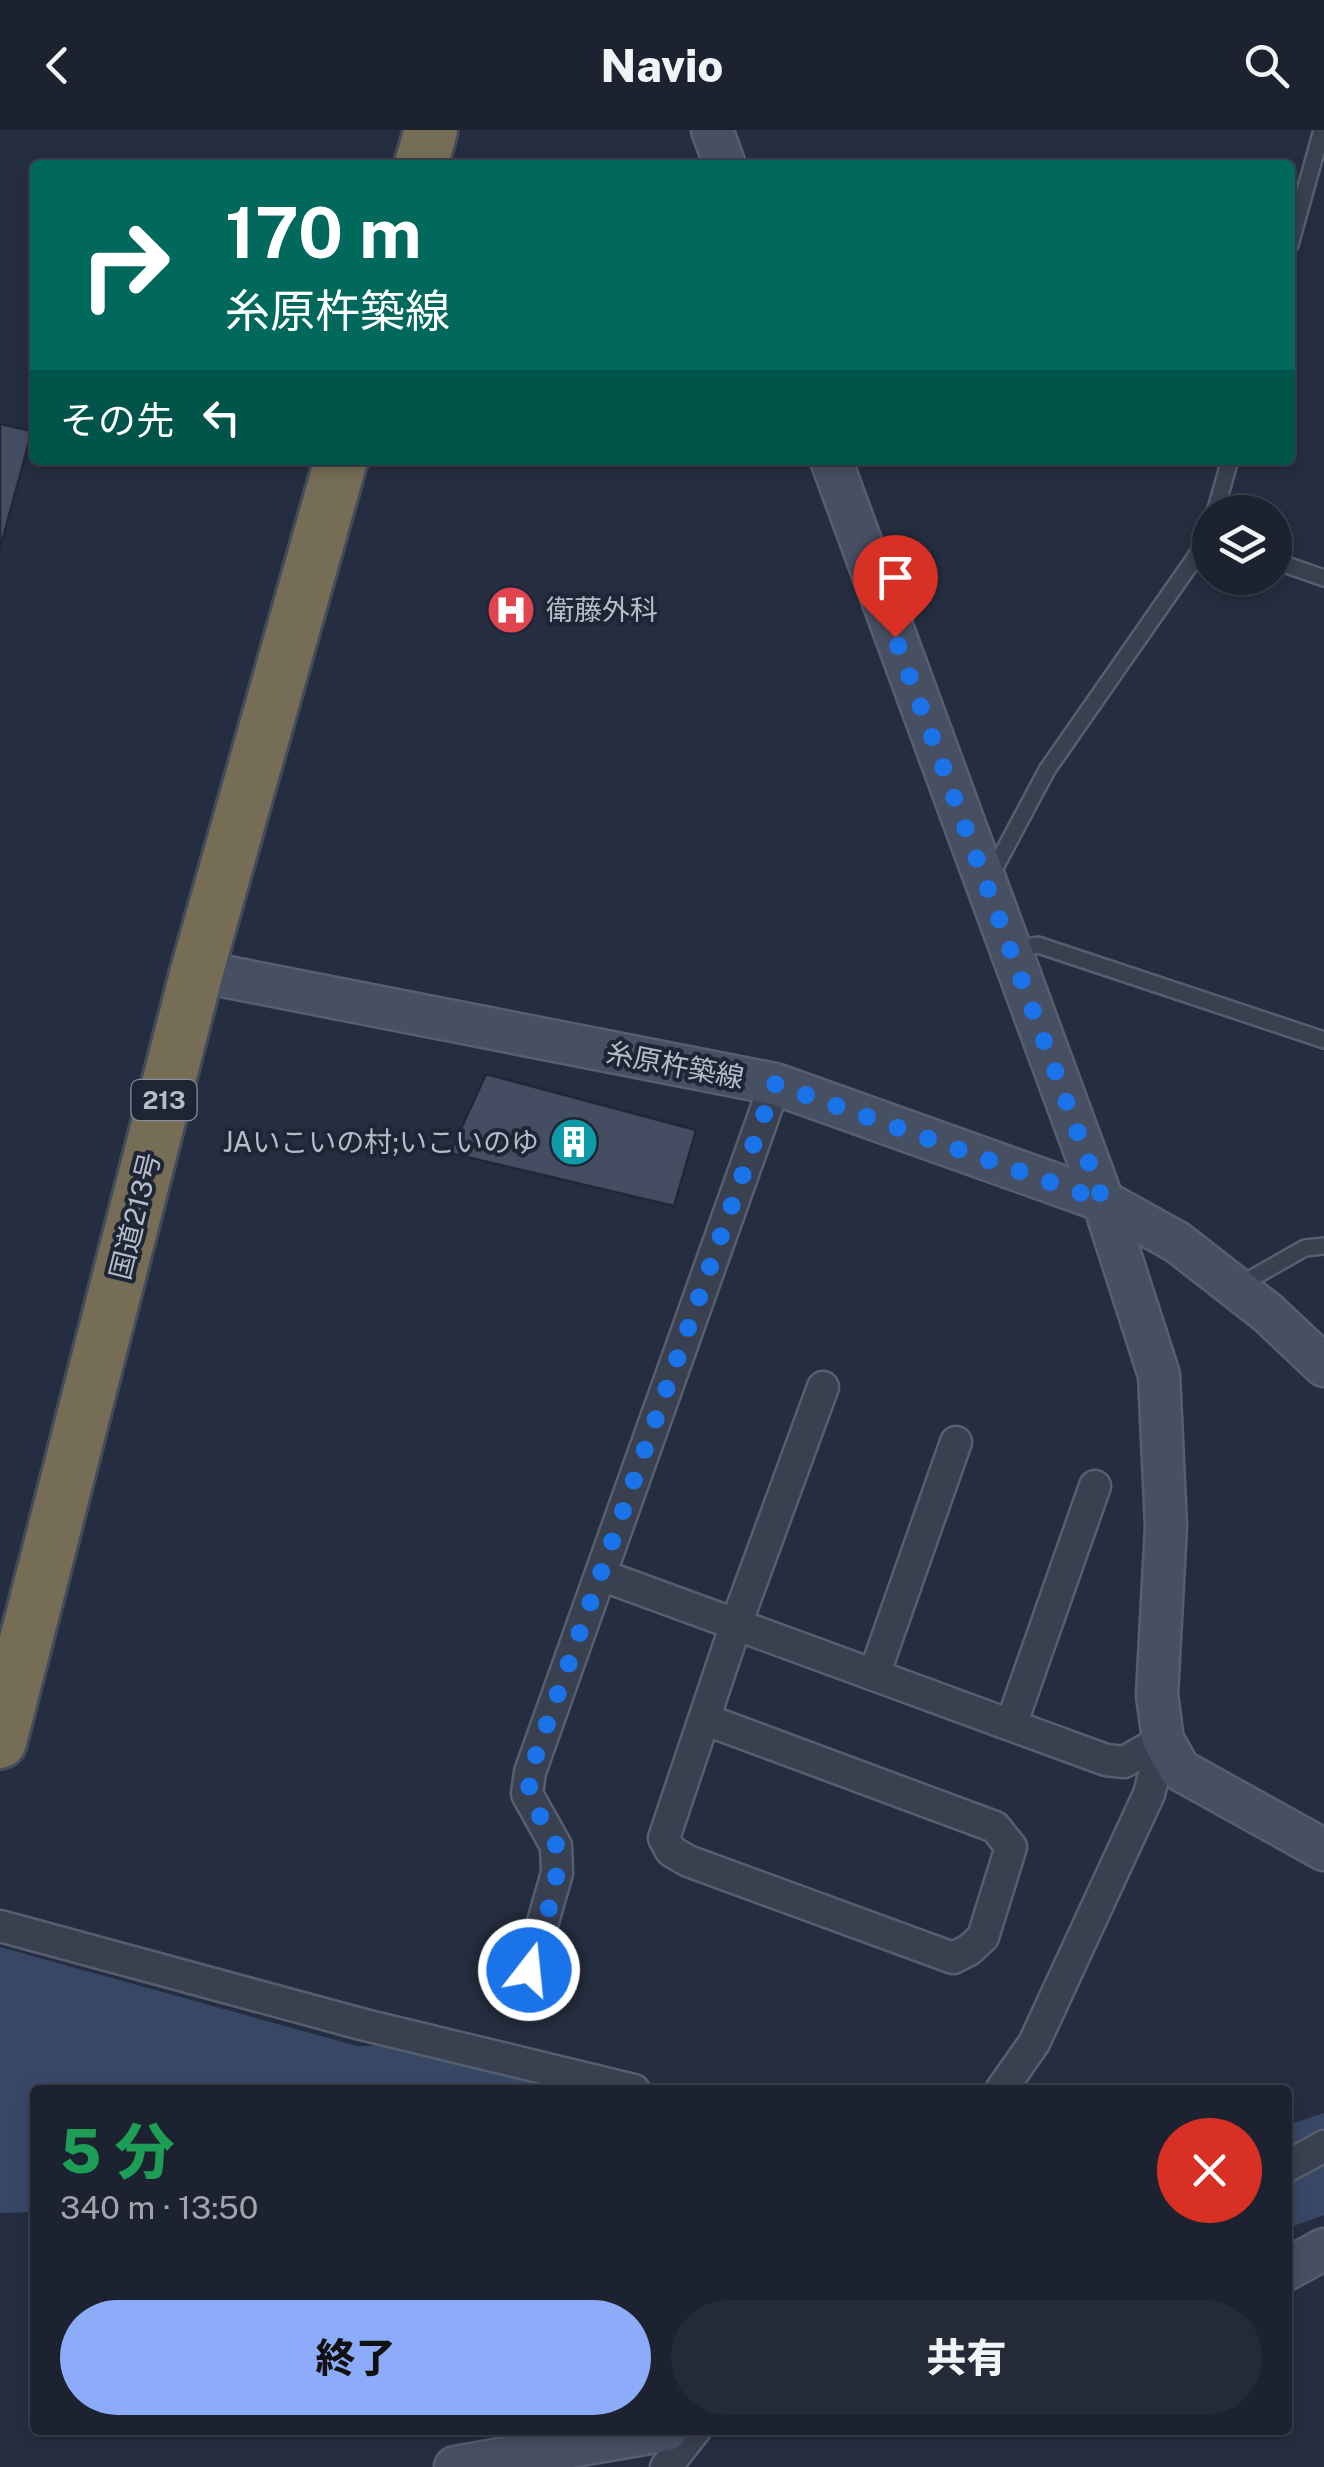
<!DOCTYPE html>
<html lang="ja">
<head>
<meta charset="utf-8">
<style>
	body { margin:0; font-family:"Public Sans","Noto Sans JP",sans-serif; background:#252a38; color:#f1f3f6; height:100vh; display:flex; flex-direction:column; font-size:38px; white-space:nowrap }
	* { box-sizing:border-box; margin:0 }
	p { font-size:32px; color:#a0a4ab }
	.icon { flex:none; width:55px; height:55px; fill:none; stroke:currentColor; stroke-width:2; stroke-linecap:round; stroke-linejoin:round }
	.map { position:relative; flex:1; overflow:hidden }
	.details { position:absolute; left:30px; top:1955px; width:1262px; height:350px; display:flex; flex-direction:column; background:#1c2230; border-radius:10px; box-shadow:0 5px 15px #0003,0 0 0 2px #3a3f4c }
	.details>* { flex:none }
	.guide { position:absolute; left:30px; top:30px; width:1265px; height:305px; border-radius:10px; box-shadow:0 5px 15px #0003,0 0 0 2px #3a3f4c; background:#00695c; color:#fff; overflow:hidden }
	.buttons { position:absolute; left:1192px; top:365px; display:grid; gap:20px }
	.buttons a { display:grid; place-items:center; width:100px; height:100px; border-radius:50%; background:#1c2230; box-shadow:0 5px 15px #0003,0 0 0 2px #3a3f4c; font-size:50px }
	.pin { position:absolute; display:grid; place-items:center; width:85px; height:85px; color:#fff; margin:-102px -42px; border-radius:50% 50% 50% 0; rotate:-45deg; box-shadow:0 0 10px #0007 }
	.pin .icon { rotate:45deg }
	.me { position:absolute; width:110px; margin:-55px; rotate:16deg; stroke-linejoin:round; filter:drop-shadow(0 0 8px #0008) }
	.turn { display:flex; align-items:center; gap:35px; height:210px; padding:0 30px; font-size:45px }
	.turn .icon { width:130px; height:130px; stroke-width:2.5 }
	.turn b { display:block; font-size:70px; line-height:85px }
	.then { display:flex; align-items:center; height:95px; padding:0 30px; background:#0003; gap:20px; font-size:38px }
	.round { display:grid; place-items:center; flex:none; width:105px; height:105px; border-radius:52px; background:#252a38 }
	.headline { display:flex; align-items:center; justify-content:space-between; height:170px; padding:0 30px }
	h1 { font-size:60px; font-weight:800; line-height:75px; color:#1e9e55 }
	.cta { display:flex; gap:20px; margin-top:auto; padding:20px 30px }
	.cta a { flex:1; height:115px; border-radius:60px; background:#8cabf9; color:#111; font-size:40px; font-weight:800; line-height:115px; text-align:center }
	.cta a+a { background:#252a38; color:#f1f3f6 }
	header { display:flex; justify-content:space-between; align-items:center; height:130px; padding:0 30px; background:#1c2230; font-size:45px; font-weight:800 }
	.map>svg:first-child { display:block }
	.water { fill:#394767 }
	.building { fill:#444d62; stroke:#202737; stroke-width:2.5 }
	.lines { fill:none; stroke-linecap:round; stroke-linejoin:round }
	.lane-casing { stroke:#575e6d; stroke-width:20 }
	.street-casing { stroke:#575e6d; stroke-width:35 }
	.secondary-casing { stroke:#575e6d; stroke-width:45 }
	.highway-casing { stroke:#444b5a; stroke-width:58 }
	.lane { stroke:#394050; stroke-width:15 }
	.street { stroke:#394050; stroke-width:30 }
	.secondary { stroke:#474f63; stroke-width:40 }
	.highway { stroke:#766d56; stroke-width:52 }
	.route { stroke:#1a73e8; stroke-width:18; stroke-dasharray:0 32.4 }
	.labels { text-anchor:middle; stroke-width:8; stroke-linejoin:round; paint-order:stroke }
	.shield { fill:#1e2535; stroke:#888e9d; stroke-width:2.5 }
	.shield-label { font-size:25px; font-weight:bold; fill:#b6bbca }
	.poi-label { font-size:28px; fill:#b6bbca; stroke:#1e2535; text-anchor:start }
	.street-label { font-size:28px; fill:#b6bbca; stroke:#1e2535 }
</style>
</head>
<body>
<header><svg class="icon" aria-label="back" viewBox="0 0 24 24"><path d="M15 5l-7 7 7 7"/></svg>Navio<svg class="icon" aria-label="search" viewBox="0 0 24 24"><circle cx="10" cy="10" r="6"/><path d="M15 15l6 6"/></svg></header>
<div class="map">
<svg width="1324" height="2337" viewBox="0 0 1324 2337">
	<rect width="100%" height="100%" fill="#252e40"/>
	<g class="water">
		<path d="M0,1817l357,99 41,-1 199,45h-562v122l-35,1z"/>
		<path d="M1324,1983v102l-36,13v-103z"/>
	</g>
	<g class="building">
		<path d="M0,294l32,7 -32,118z"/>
		<path d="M486,944l210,56 -22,76 -224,-53z"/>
	</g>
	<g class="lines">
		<g class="lane-casing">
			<g id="lane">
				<path d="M1290,115l32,-115"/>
				<path d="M1215,382l15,-52"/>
				<path d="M1275,431l49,17"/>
				<path d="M990,747l57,-107 161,-231 2,-8"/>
				<path d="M1014,819l24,-4 286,95"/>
				<path d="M1238,1156l67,-38 19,-2"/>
			</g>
		</g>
		<g class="street-casing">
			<g id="street">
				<path d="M601,1445l505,185 18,2 39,-22"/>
				<path d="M874,1545l82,-233"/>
				<path d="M704,1589l291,108 16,20 -28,90 -14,13 -16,8 -265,-97 -17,-10 -7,-13 72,-214 87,-237"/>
				<path d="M1011,1595l84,-239"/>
				<path d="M0,1796l361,98 273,66"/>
				<path d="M520,1872l37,-129 -1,-27 -29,-52 3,-22 245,-688"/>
				<path d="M1001,1960l33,-47 115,-249 14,-54"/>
				<path d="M1288,2036l36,-20"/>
				<path d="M666,2337l29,-37"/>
			</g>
		</g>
		<g class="secondary-casing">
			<g id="secondary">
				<path d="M712,0l13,35"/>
				<path d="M831,330l272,741 56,174 7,151 -9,169 6,45 17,30 144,80"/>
				<path d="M197,841l578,113 328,117 74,41 91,71 56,53"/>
				<path d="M1288,2139l36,-20"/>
				<path d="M455,2337l212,-37"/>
			</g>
		</g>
		<g class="highway-casing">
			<g id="highway">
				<path d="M421,35l10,-35"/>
				<path d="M0,1612l197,-771 144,-511"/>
			</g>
		</g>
		<use href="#lane" class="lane"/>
		<use href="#street" class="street"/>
		<use href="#secondary" class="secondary"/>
		<use href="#highway" class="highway"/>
	</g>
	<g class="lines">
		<path class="route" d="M529,1840c9,-30 36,-97 27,-125 -11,-32 -31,-33 -26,-73l245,-688 328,117 -208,-564"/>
	</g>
	<defs>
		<g id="hospital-disc" transform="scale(2.5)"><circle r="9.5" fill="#e0444e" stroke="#1e2535"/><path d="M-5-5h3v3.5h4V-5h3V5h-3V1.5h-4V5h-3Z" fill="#fff"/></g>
		<g id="building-disc" transform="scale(2.5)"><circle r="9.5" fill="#0f9aa8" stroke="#1e2535"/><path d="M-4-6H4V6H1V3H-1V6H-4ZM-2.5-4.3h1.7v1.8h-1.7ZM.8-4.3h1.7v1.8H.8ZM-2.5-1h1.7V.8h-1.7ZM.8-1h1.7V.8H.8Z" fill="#fff"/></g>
	</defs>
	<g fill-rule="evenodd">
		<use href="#hospital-disc" x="511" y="480"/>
		<use href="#building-disc" x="574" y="1012"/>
	</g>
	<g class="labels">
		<rect class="shield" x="131.5" y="950" width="65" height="40" rx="8"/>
		<g class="shield-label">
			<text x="164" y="979">213</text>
		</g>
		<g class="poi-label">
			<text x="546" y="490">衛藤外科</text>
			<text x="539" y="1022" text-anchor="end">JAいこいの村;いこいのゆ</text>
		</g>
		<g class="street-label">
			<text transform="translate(675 935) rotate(11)" y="10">糸原杵築線</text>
			<text transform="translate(135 1086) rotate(-76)" y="10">国道213号</text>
		</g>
	</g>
</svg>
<div class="buttons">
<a><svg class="icon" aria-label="layers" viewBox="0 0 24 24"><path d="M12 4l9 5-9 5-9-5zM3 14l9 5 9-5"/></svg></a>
</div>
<div class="pin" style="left:895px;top:507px;background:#d93025"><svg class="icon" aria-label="arrive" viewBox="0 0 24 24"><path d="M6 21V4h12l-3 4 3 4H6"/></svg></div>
<svg class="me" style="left:529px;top:1840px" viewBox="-20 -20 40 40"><circle r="17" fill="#1a73e8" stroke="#fff" stroke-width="3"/><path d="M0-11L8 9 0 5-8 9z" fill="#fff"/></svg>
<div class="guide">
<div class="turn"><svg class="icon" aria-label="right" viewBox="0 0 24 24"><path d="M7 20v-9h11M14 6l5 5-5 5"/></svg><div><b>170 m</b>糸原杵築線</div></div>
<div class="then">その先<svg class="icon" aria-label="left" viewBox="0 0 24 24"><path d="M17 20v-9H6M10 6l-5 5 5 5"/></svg></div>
</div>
<section class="details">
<div class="headline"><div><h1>5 分</h1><p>340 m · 13:50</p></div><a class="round" style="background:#d93025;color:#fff"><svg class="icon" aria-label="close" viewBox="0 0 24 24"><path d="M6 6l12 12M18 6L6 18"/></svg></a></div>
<div class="cta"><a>終了</a><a>共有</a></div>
</section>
</div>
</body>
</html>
